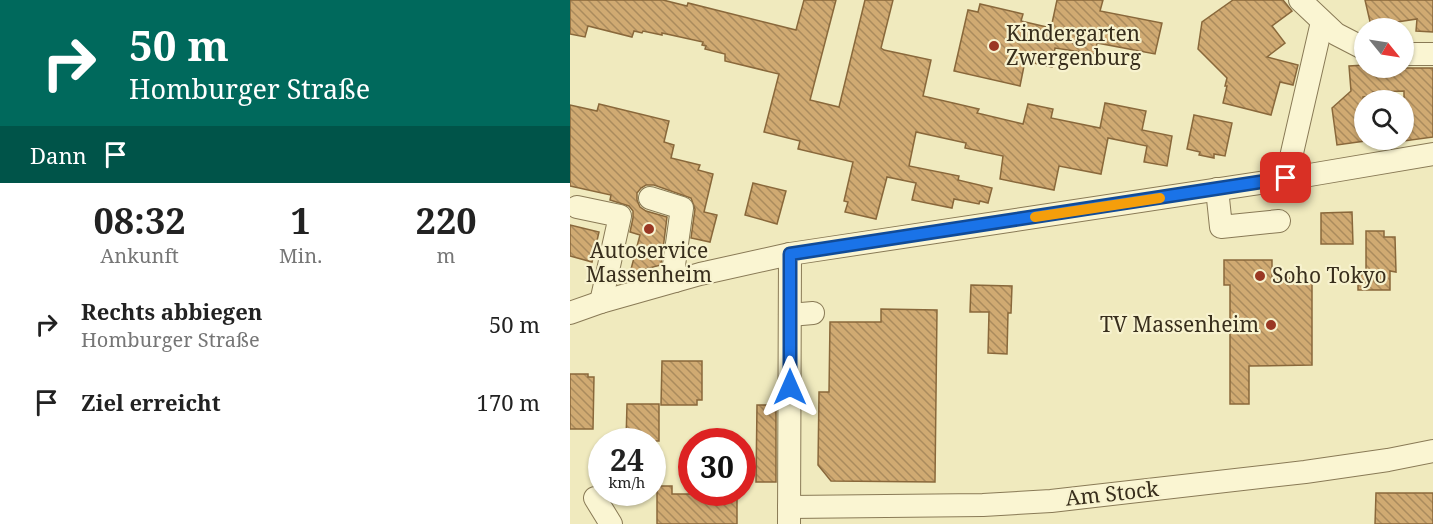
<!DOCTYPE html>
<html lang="de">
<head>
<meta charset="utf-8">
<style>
	body { margin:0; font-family:"Noto Serif",serif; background:#f6f6f6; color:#222; height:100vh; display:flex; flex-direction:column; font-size:22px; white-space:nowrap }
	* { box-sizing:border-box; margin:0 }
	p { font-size:20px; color:#767676 }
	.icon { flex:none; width:33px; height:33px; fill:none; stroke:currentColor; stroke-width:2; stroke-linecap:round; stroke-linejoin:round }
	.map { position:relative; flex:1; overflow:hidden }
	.side { display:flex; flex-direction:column; background:#fff; width:570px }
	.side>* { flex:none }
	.banner { background:#00695c; color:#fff; overflow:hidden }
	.needle { width:39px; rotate:120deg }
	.tools { position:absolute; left:784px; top:18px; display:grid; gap:12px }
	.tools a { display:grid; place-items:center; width:60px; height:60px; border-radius:50%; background:#fff; box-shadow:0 2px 4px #0004; font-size:30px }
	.speed { position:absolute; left:18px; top:428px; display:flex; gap:12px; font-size:30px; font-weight:700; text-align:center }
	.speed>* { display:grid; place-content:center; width:78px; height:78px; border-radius:50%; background:#fff; box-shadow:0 2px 4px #0004; line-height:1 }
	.speed small { font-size:15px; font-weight:400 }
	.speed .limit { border:9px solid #d22; background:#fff; color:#111 }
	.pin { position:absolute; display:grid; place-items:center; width:51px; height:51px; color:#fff; margin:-26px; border-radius:12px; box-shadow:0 3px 9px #0006 }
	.me { position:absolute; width:66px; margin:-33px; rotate:0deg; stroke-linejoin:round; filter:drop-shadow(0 0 4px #0008) }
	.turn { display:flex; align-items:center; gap:21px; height:126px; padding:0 30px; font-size:27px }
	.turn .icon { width:78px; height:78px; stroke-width:2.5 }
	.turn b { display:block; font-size:42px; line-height:51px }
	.then { display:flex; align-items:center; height:57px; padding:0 30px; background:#0003; gap:12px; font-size:22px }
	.eta { display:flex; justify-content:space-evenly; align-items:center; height:102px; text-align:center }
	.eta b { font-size:36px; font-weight:700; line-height:42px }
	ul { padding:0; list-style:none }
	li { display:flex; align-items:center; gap:18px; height:78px; padding:0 30px }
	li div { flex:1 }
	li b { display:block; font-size:22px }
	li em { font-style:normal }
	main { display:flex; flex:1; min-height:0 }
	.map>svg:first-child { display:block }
	.building { fill:url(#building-back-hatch); stroke:#89683b; stroke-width:1.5 }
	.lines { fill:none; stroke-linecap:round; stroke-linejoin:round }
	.minor-casing { stroke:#897a56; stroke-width:24 }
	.minor { stroke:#faf5d2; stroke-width:22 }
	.route-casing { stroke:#114b97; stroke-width:15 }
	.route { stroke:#1a73e8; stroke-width:10 }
	.slow { stroke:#f59e0b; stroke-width:10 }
	.poi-dot { fill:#9a3824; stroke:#f7f2ce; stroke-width:2 }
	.labels { text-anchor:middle; stroke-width:4.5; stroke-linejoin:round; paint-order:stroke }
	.poi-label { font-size:21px; fill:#382e1c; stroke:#f7f2ce; text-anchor:start }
	.street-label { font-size:21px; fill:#382e1c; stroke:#f7f2ce }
</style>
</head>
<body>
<main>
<section class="side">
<div class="banner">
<div class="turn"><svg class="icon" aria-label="right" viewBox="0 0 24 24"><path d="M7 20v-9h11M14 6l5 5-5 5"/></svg><div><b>50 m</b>Homburger Straße</div></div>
<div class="then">Dann<svg class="icon" aria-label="arrive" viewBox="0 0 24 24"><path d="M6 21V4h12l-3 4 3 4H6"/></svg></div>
</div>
<div class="eta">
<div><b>08:32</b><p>Ankunft</p></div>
<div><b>1</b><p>Min.</p></div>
<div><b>220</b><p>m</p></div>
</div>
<ul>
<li><svg class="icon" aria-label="right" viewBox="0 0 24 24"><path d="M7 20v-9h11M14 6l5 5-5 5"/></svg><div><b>Rechts abbiegen</b><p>Homburger Straße</p></div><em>50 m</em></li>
<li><svg class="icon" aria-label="arrive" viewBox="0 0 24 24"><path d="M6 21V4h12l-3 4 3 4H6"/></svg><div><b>Ziel erreicht</b></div><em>170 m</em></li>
</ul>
</section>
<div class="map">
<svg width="863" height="524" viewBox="0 0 863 524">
	<defs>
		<pattern id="building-back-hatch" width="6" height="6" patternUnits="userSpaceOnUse" patternTransform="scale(1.5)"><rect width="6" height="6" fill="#d0aa72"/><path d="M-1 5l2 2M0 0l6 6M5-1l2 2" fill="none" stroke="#aa8b5d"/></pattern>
	</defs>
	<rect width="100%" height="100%" fill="#f0eabe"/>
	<g class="building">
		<path d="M0,0h93l24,6 1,-3 108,27 8,-30h32l-26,100 29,7 26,-107h28l-12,48 3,2 47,10 -8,36 56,13 -2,4 46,11 5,-20 25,5 -2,9 49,10 5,-25 41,8 -4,19 30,6 -5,30 -23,-4 3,-16 -39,-8 -7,36 -42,-8 -5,24 -54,-11 3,-23 -38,-8 1,-5 -50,-11 -7,34 50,10 -1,4 34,8 -4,15 -8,-2 -1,3 -25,-5 -2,9 -40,-8 4,-17 -29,-6 -11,42 -31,-7 3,-10 -4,-1 9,-39 -55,-13 2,-8 -36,-9 15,-58 -54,-13v-7l-20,-5 1,-3 -4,-1 1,-3 -41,-9v2l-19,-4 -1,2 -8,-2 -2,6 -44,-11 -3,11 -15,-3z"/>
		<path d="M487,0h46l-3,11 62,12 -7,31 -58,-11 -2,11 -40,-6 -3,19 -27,-6 -5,25 -66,-15 14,-61 10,2 2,-8 43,10 -2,7 30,7z"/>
		<path d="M663,0h50l9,11 -20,15 13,17 -18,14 31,8 -5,20 -13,-3 -9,33 -48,-12 4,-17h-2l2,-8 -29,-29 4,-27z"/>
		<path d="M795,0h68v32l-17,-1 1,-12 -46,7z"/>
		<path d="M795,65v3h68v69l-29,4v-50l-31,1v4l-10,1 2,44 -28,4 -5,-37 19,-17 -2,-25z"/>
		<path d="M29,104l70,17 -5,21 10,3 -3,13 29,7 -2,5 15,4 -9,38 13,3 -7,27 -19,-4 4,-29 -4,-11 -37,-13h-8l-5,3 -4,5v7l3,7 6,4 21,6 -6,48 -31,8 10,-38 -10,-3 3,-14v-7l-4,-5 -19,-6 1,-5 -41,-9v-81l27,6z"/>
		<path d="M624,115l38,8 -7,33 -11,-2v4l-15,-3 1,-3 -13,-3z"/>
		<path d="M183,183l33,8 -9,33 -32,-9z"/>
		<path d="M782,212l1,32h-32v-31z"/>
		<path d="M0,225l29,7 -7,30 -22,-6z"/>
		<path d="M796,231h18v6h11l1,35 -6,-1v19h-32v-15l8,-1z"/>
		<path d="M654,260h48v18h40v87l-63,1v38h-19v-119h-6z"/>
		<path d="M401,285l41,1 -1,27h-3l-1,41 -19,-1 1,-41h-19z"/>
		<path d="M311,309l56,1 -2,172 -104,-1 -13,-16 1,-73h10l1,-70h51z"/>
		<path d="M92,361h40v39h-5v5h-36z"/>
		<path d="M0,374h18v3h6l-1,52h-23z"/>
		<path d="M57,404h32v37h-33z"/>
		<path d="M187,405h19v77h-20z"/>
		<path d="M87,486h15v8h65v30h-80z"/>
		<path d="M806,493h57v31h-58z"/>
	</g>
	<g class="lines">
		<g class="minor-casing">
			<g id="minor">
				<path d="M730,0l36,34 29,15"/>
				<path d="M834,54h29"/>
				<path d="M716,179l36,-157"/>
				<path d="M647,189l4,38 58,-6"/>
				<path d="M80,198l32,10 -8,57 1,16"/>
				<path d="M7,207l43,9 -19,86"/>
				<path d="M0,313l31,-11 99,-28 90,-20 496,-75 147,-25"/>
				<path d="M220,315l23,-2"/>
				<path d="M25,498l16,26"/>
				<path d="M219,507l194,-2 68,-4 254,-29 83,-12 45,-9"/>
				<path d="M219,524l1,-270"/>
			</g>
		</g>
		<use href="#minor" class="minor"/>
	</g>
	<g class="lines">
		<g class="route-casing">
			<path id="route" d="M220,387v-133l496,-76"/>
		</g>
		<use href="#route" class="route"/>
		<path class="slow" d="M465,217l125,-19"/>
	</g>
	<g class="poi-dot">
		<circle cx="424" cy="46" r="6"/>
		<circle cx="79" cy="229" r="6"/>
		<circle cx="690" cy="276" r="6"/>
		<circle cx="701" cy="325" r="6"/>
	</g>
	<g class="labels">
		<g class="poi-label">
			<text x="436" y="41">Kindergarten<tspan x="436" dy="24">Zwergenburg</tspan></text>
			<text x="79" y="258" text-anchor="middle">Autoservice<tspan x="79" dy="24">Massenheim</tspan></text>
			<text x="702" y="283">Soho Tokyo</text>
			<text x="689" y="332" text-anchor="end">TV Massenheim</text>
		</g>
		<g class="street-label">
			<text transform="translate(542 494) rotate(-6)" y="7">Am Stock</text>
		</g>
	</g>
</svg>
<div class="tools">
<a><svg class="needle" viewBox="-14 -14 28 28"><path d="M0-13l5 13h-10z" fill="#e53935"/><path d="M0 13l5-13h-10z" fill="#767676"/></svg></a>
<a><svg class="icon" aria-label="search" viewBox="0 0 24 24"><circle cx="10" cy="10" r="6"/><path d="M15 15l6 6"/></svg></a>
</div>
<div class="speed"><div>24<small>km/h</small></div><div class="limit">30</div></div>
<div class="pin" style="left:716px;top:178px;background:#d93025"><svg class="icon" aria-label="arrive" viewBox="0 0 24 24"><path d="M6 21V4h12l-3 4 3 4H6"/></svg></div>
<svg class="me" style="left:220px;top:387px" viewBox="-20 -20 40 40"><path d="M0-17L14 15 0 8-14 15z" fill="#1a73e8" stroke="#fff" stroke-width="4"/></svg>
</div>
</main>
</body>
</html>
